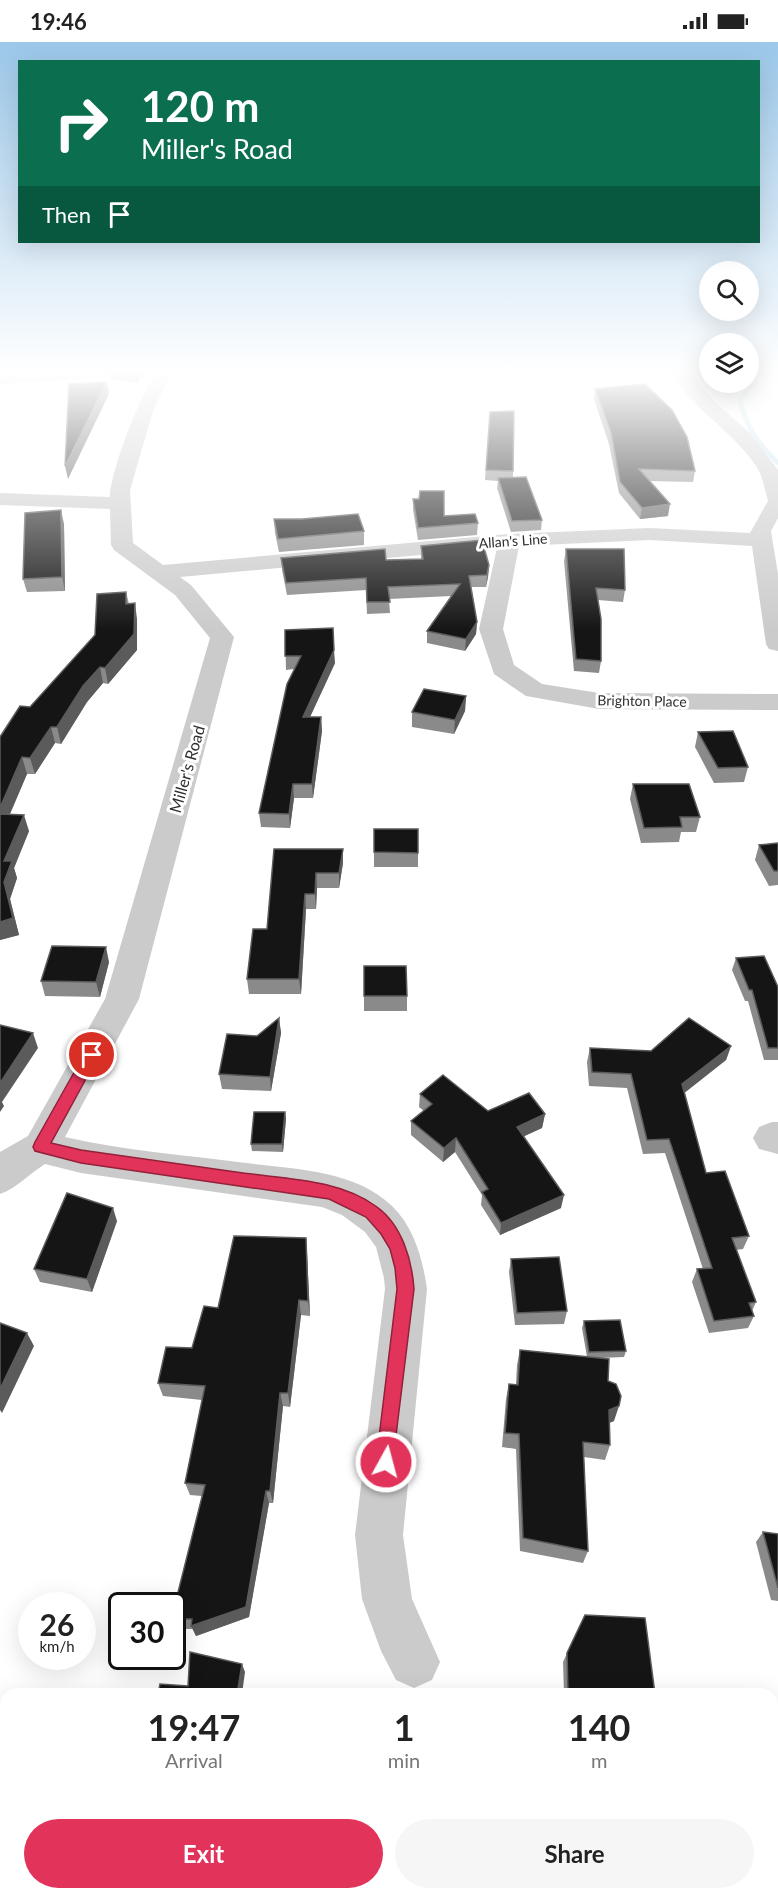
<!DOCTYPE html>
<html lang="en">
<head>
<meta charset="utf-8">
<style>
	body { margin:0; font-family:Lato,sans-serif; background:#f6f6f6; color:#222; height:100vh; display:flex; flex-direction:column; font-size:22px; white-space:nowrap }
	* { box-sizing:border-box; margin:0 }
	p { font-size:20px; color:#767676 }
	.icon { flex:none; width:33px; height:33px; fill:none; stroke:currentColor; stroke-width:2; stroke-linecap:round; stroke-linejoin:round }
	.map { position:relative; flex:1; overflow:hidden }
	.details { position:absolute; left:0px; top:1646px; width:778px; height:212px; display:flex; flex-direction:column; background:#fff; border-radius:18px 18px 0 0; box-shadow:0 6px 24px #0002 }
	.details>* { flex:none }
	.top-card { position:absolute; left:18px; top:18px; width:742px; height:183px; border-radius:0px; box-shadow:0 6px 24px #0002; background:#0b6e4f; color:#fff; overflow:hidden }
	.buttons { position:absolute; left:699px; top:219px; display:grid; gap:12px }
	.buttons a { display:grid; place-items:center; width:60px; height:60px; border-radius:50%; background:#fff; box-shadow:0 6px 24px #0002; font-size:30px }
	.speed { position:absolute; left:18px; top:1550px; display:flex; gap:12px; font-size:30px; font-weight:700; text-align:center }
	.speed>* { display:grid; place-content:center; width:78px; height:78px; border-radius:50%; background:#fff; box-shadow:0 6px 24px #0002; line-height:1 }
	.speed small { font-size:15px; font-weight:400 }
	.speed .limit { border:3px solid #111; border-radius:9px; background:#fff; color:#111 }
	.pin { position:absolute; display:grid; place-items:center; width:51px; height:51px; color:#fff; margin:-26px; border:3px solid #fff; border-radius:50%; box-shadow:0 2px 6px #0007 }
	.me { position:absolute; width:66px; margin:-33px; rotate:7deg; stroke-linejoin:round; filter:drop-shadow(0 0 4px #0008) }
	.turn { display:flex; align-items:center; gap:21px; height:126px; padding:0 24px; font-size:27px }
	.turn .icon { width:78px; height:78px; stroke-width:2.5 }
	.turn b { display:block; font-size:42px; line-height:51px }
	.then { display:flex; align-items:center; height:57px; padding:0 24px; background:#0003; gap:12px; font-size:22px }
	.eta { display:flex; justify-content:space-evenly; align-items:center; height:102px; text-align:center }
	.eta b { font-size:36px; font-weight:700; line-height:42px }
	.action { display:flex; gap:12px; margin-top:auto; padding:12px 24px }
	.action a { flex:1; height:69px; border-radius:36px; background:#e2335a; color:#fff; font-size:24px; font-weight:700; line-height:69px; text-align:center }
	.action a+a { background:#f6f6f6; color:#222 }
	.status { display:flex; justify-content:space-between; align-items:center; height:42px; padding:0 30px; background:#fff; direction:ltr }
	.status svg { height:16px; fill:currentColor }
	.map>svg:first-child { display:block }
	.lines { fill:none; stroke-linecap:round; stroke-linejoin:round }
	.stream { stroke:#c8e3eb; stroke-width:5 }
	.minor { fill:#cbcbcb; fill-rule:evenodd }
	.wall { fill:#8a8a8a }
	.shaded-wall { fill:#5b5b5b }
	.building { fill:#151515; stroke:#5b5b5b; stroke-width:1.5 }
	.route { fill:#e2335a; stroke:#93213a; stroke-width:1.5 }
	.labels { text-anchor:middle; stroke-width:6; stroke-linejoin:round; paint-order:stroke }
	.far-street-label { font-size:14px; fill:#2e2e2e; stroke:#fff }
	.street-label { font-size:16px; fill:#2e2e2e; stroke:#fff }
</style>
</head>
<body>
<div class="status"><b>19:46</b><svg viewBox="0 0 49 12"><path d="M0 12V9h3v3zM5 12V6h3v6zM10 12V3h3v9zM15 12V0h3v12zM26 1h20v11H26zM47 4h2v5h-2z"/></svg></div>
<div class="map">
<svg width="778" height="1856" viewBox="0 0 778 1856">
	<rect width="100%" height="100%" fill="#fff"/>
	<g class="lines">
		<path class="stream" d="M748,337l6,2 -14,19c6,27 18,44 38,63"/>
		<g class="minor">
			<path d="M52,329h81l-8,5 -125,8v-10z"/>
			<path d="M158,329h17l-9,12 -13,28 -23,79 3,53 30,22 346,-31 141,-6 100,5 18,-32c-3,-10 -5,-23 -10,-32 -23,-37 -67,-60 -87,-98h17l29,33 35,31 26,35v48l-7,13 7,43v77l-9,-2 -3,-5 -14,-98 -102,-6 -131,6 -16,83 11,36 28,19 57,9 179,1v16l-179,-1 -73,-13 -32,-22 -15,-45 18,-81 -317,29 11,8 43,52 -95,362 -74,138c59,14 122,18 181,26 48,6 109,7 146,43 22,21 31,54 35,83l-24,246 9,64 28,63 -8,18 -18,8 -18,-8 -15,-29 -19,-52 -7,-64 30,-246 -1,-11 -8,-31 -11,-15 -23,-17 -20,-8 -241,-34 -36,-9c-16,10 -28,24 -45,30v-42l28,-16 77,-137 105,-361 -35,-43 -61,-45 -3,-5 -1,-36 -110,-4v-12l110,4c0,-24 32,-109 48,-126z"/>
			<path d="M772,1080h6v32l-19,-5 -6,-11 6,-11z"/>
		</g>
	</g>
	<g class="wall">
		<path d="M109,329h33l-4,12 -27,-4z"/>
		<path d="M595,347l100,82 -2,11 -44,-1 19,35 -28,3 -21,-26 -10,-49 -15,-45z"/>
		<path d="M490,370l23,59v6l29,43 -1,10 -30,2 -14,-44 1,-7 -13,-1z"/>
		<path d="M413,457l31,17 34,7 -1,12 -59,5 -5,-30z"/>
		<path d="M274,477l90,12v14l-85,7 -4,-19z"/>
		<path d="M64,482l1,67 -38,1 -4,-13z"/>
		<path d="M421,504l68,19 -1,12 -2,10h-15l6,35 -1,12 -11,17 -38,-8v-12l24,-35 -62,3 1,14 -23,1 -1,-24 -79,5 -5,-25 -1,-12 105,2 35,-1z"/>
		<path d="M566,507l59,41 -2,12 -25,-2 3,61 -2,12 -25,-2 -10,-110z"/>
		<path d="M126,550l3,12 8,15v31l-29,34 -5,-1 -16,19 -26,42 -6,-1 -20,31h-8l-17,40 19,17 -15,37 3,10 -7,21 9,36 -19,5v-203l30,-30 65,-72z"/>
		<path d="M285,588l50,33 -25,54h11l1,14 -9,67h-19l-4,30 -29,-1 -2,-14 35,-144 -8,1z"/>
		<path d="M466,654l-1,15 -11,23 -42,-7v-15z"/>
		<path d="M698,690l50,35 -4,15 -30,1 -19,-36z"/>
		<path d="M633,742l67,33 -4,15h-15l-2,10 -38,1 -11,-44z"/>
		<path d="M778,801v42l-9,1 -14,-26 4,-15z"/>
		<path d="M274,807l69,14 -4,25h-22l-1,21h-10l-5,85h-52l-2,-15 20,-50z"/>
		<path d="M374,810l44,1v14h-44z"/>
		<path d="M736,916l42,29v73h-14l-16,-59h-3l-13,-31z"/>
		<path d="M109,920l-9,35 -55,-1 -4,-15z"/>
		<path d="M364,924l43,30v15h-43z"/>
		<path d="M279,976l2,15 -10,58 -49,-2 -3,-15z"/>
		<path d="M731,1004l-5,14 -42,33 22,80 43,63 -6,13 -7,1 20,52 -4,9 2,5 -6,12 -39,5 -17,-51 5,-13h6l-38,-116 -22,1 -16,-66 -38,-2 -2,-24 3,-14 61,3z"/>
		<path d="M420,1052l68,17 57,3 -3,14 -18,8 37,72 -61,27 -19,-30 1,-10 -27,-43 -12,10 -32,-27v-14l13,-10 -5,-4z"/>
		<path d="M285,1070l1,7 -3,33 -31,-1 -1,-7z"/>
		<path d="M117,1179l-25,71 -52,-10 -6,-13z"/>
		<path d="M307,1211l3,63 -9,-1 -11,92 -7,-1 -10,97h-4l-20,114 -53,19 -3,-7h-16l-5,-8v-5l30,-120 -12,-1 -5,-12 17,-83 -39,-4 -5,-13 34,-35 26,-40z"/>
		<path d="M511,1217l56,52 -3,13 -49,1 -6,-53z"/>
		<path d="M584,1279l42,30 -2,6 -24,1 8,23 6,40 -5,2 1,22 -5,15 -21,-3 4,94 -5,12 -63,-12 -4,-102 -14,-2 4,-48 3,-15h7l1,-19 3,-15 67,7 -5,-29z"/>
		<path d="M763,1490l15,2v67l-7,-1 -15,-58z"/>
		<path d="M585,1573l70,79h-91l-1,-32z"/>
		<path d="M477,1851h125l2,5h-124z"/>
	</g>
	<g class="shaded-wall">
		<path d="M137,329h5l-4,12 -2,-11z"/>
		<path d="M107,340l2,12 -41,85 -3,-13z"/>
		<path d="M670,462l-2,12 -28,3 2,-11z"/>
		<path d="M61,468l3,14 1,67 -3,-14z"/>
		<path d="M489,523l-1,12 -2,10 1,-12z"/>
		<path d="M135,561l2,16v31l-29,34 -3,-16z"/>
		<path d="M477,580l-1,12 -11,17 1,-12z"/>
		<path d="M334,608l1,13 -31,67 -1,-13z"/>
		<path d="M100,625l3,16 -16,19 -26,42 -4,-17 26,-41z"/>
		<path d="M466,654l-1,15 -11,23 1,-14z"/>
		<path d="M321,675l1,14 -9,67 -1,-14z"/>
		<path d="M51,685l4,16 -20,31 -5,-16z"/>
		<path d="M22,715l5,17 -24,56 -3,-8v-14z"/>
		<path d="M293,742l1,14 -4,30 -1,-14z"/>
		<path d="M24,773l5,16 -15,37 3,10 -7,21 9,36 -19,5v-18l4,-40v-21z"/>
		<path d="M343,807v14l-4,25v-15z"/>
		<path d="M316,831l1,15 -1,21 -1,-15z"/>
		<path d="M305,852l1,15 -5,85 -2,-15z"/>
		<path d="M106,905l3,15 -9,35 -4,-15z"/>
		<path d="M279,976l2,15 -10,58 -1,-14z"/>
		<path d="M33,991l5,15 -36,54 2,4 -4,6v-29z"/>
		<path d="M731,1004l-5,14 -48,38 4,-14z"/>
		<path d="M285,1070l1,7 -3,33 -1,-8z"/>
		<path d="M545,1072l-3,14 -26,12 1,-13z"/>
		<path d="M456,1096l-1,14 -12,10 1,-14z"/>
		<path d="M564,1153l-3,13 -61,27 1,-12z"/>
		<path d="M113,1166l4,13 -25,71 -5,-13z"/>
		<path d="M306,1196l1,15 3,63 -2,-15z"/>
		<path d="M299,1258l2,15 -11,92 -2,-14z"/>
		<path d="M27,1291l7,13 -32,67 -2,-3v-21z"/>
		<path d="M280,1351l3,13 -10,97 -3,-12z"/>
		<path d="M619,1364l-5,15 -10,4 5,-15z"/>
		<path d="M266,1449l3,12 -20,114 -53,19 -5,-10z"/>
		<path d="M242,1622l3,8 -3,22h-5z"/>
		<path d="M78,1851h8l-1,5h-7z"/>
	</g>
	<g class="building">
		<path d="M124,329h13l-1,1z"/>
		<path d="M107,340l-42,84 4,-82z"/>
		<path d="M645,342l27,26 15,27 8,34 -56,-2 31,35 -28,4 -22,-26 -9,-49 -16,-44z"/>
		<path d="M514,369l-1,60 -27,-1 4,-58z"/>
		<path d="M526,435l16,43 -30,1 -14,-43z"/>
		<path d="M420,449h24v25l31,-2 3,9 -60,5 -5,-29h6z"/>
		<path d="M61,468l1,67 -39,2 2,-66z"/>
		<path d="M358,472l6,17 -86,8 -4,-20h28z"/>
		<path d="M482,498l7,25 -2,10 -18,1 8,46 -11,17 -39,-8 33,-47 -72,3 2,15h-23l-1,-24 -80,5 -5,-25 104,-9 1,11 37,-1 -2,-13z"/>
		<path d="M566,507h58l1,41 -29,-2 5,31v42l-25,-2z"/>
		<path d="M126,550v12l9,-1 -1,31 -29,34 -5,-1 -17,19 -26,41h-6l-21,31 -8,-1 -22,51v-71l20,-31 10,1 65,-72 2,-41z"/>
		<path d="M333,586l1,22 -31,67h18l-9,67h-19l-4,30 -30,-1 28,-129 14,-28h-16v-26z"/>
		<path d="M424,647l42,7 -11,24 -43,-8z"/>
		<path d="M733,689l15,36 -30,1 -20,-36z"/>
		<path d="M633,742h56l11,33h-20l2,10 -38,1z"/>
		<path d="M0,772l24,1 -20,46h8l-8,21 9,36 -13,4z"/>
		<path d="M374,787h44v24l-44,-1z"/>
		<path d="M778,801v28h-4l-15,-26z"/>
		<path d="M274,807h69l-4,24h-23l-1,21h-10l-6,85h-52l6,-50h14z"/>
		<path d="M52,904l54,1 -10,35 -55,-1z"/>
		<path d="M764,914l14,31v61h-10l-16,-58h-3l-13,-32z"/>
		<path d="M364,924h42l1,30h-43z"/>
		<path d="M279,976l-9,59 -51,-3 8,-40 30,2z"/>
		<path d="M689,976l42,28 -49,38 24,89 19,-2 24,65 -17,2 24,64 -7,1 5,13 -40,5 -17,-52 15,-1 -43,-129 -22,1 -16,-66 -39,-2 -2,-24 61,3z"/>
		<path d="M0,983l33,8 -33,50z"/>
		<path d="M443,1033l45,36 41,-18 16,21 -28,13 47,68 -63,28 -19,-31 6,-3 -32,-51 -12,10 -33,-27 21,-17 -12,-10z"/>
		<path d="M254,1070h31l-3,32h-31z"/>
		<path d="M67,1151l46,15 -26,71 -53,-10z"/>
		<path d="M234,1194l72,2 2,63 -9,-1 -11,93h-8l-10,98h-4l-20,116 -55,19 1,-7h-20v-3l33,-131 -20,-2 20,-97 -47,-3 8,-36 26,1 12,-42 14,2z"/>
		<path d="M559,1215l8,54 -50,2 -6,-54z"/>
		<path d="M620,1278l6,31 -37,1 -5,-31z"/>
		<path d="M0,1281l27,10 -27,56z"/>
		<path d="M520,1308l89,9 -1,22 8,3 5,12 -2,10 -10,4 1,35 -27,-3 5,109 -65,-13 -4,-104 -14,-1 4,-49 9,1z"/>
		<path d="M763,1490l15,2v54z"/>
		<path d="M585,1573l60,3 10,76h-87l-1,-41z"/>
		<path d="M190,1610l52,12 -5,30h-79l2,-10 28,2z"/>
		<path d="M6,1843v8h72v5h-78v-12z"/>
		<path d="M372,1851h62v5h-61z"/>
		<path d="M483,1851h119l2,5h-119z"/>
	</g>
	<linearGradient id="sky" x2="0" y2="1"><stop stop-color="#9bc7e9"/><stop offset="0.56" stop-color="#fff"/><stop offset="1" stop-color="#fff" stop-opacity="0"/></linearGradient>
	<rect width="778" height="588" fill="url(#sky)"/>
	<path class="route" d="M92,1007l7,6 -48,88 30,7c52,7 103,15 155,22 46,7 102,6 141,35 25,18 35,53 37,82l-22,179 -6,3 -7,-3 -3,-6 21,-173 -2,-21 -5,-19 -9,-15 -15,-17 -37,-18 -248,-36 -46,-12 -2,-4 2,-5 51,-91z"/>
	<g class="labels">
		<g class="far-street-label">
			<text transform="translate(513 499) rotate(-4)" y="5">Allan's Line</text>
			<text transform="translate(642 659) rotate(1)" y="5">Brighton Place</text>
		</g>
		<g class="street-label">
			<text transform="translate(187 727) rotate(-74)" y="6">Miller's Road</text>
		</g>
	</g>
</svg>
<div class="buttons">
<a><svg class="icon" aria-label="search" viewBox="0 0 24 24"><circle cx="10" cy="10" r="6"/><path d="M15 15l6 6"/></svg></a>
<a><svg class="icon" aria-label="layers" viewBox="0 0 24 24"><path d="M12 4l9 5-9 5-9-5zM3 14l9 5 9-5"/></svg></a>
</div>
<div class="speed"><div>26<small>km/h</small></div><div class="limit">30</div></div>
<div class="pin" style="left:92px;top:1013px;background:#d93025"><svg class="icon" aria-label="arrive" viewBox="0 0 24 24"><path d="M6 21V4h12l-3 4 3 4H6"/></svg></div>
<svg class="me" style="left:386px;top:1420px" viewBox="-20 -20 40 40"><circle r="17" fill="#e2335a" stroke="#fff" stroke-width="3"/><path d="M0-11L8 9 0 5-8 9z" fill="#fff"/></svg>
<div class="top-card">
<div class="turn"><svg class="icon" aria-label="right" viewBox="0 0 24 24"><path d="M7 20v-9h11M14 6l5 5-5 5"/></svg><div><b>120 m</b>Miller's Road</div></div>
<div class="then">Then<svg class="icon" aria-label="arrive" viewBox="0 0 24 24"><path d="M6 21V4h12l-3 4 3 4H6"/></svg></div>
</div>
<section class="details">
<div class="eta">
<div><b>19:47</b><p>Arrival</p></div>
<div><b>1</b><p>min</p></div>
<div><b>140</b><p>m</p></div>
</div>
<div class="action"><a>Exit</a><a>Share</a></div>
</section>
</div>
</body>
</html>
